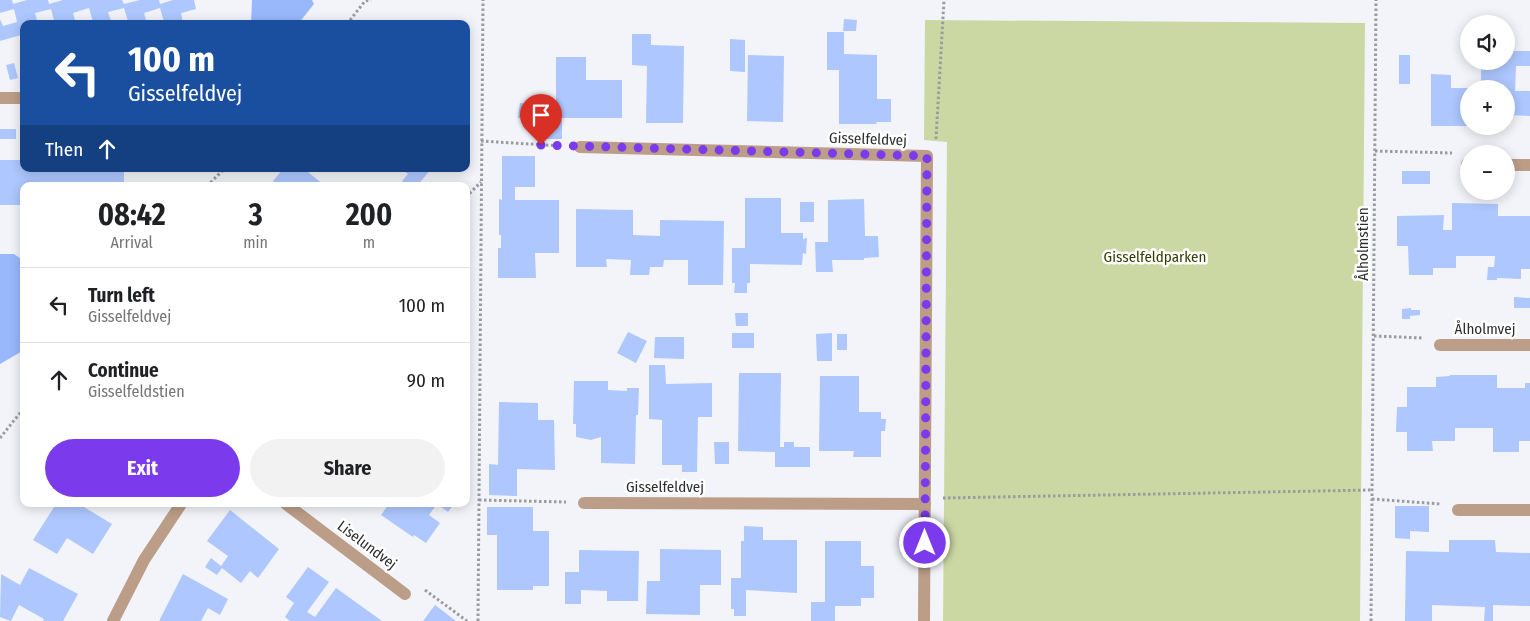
<!DOCTYPE html>
<html lang="en">
<head>
<meta charset="utf-8">
<style>
	body { margin:0; font-family:"Fira Sans Condensed",sans-serif; background:#f2f2f2; color:#202124; height:100vh; display:flex; flex-direction:column; font-size:19px; white-space:nowrap }
	* { box-sizing:border-box; margin:0 }
	p { font-size:16px; color:#757577 }
	.icon { flex:none; width:28px; height:28px; fill:none; stroke:currentColor; stroke-width:2; stroke-linecap:round; stroke-linejoin:round }
	.map { position:relative; flex:1; overflow:hidden }
	.sheet { position:absolute; left:20px; top:182px; width:450px; height:325px; display:flex; flex-direction:column; background:#fff; border-radius:10px; box-shadow:0 2px 12px #0003 }
	.sheet>* { flex:none }
	.top-card { position:absolute; left:20px; top:20px; width:450px; height:152px; border-radius:10px; box-shadow:0 2px 12px #0003; background:#1a4fa0; color:#fff; overflow:hidden }
	.fabs { position:absolute; left:1460px; top:15px; display:grid; gap:10px }
	.fabs a { display:grid; place-items:center; width:55px; height:55px; border-radius:50%; background:#fff; box-shadow:0 2px 12px #0003; font-size:25px }
	.pin { position:absolute; display:grid; place-items:center; width:42px; height:42px; color:#fff; margin:-51px -21px; border-radius:50% 50% 50% 0; rotate:-45deg; box-shadow:0 0 5px #0007 }
	.pin .icon { rotate:45deg }
	.me { position:absolute; width:55px; margin:-28px; rotate:0deg; stroke-linejoin:round; filter:drop-shadow(0 0 4px #0008) }
	.turn { display:flex; align-items:center; gap:18px; height:105px; padding:0 25px; font-size:22px }
	.turn .icon { width:65px; height:65px; stroke-width:2.5 }
	.turn b { display:block; font-size:35px; line-height:42px }
	.then { display:flex; align-items:center; height:48px; padding:0 25px; background:#0003; gap:10px; font-size:19px }
	.eta { display:flex; justify-content:space-evenly; align-items:center; height:85px; text-align:center }
	.eta b { font-size:30px; font-weight:700; line-height:35px }
	.primary-button { display:flex; gap:10px; margin-top:auto; padding:10px 25px }
	.primary-button a { flex:1; height:58px; border-radius:30px; background:#7c3aed; color:#fff; font-size:20px; font-weight:700; line-height:58px; text-align:center }
	.primary-button a+a { background:#f2f2f2; color:#202124 }
	ul { padding:0; list-style:none }
	li { display:flex; align-items:center; gap:15px; height:75px; padding:0 25px; border-top:1px solid #e0e0e0 }
	li div { flex:1 }
	li b { display:block; font-size:19px }
	li em { font-style:normal }
	.map>svg:first-child { display:block }
	.green { fill:#ccd8a3 }
	.water { fill:#99b8fc }
	.building { fill:#aec7fe }
	.lines { fill:none; stroke-linecap:round; stroke-linejoin:round }
	.path { stroke:#999b9f; stroke-width:3; stroke-dasharray:2.5 2.5; stroke-linecap:butt }
	.minor { stroke:#bb9d88; stroke-width:12 }
	.route { stroke:#7c3aed; stroke-width:9; stroke-dasharray:0 16.2 }
	.labels { text-anchor:middle; stroke-width:5; stroke-linejoin:round; paint-order:stroke }
	.street-label { font-size:15px; fill:#2c2d2f; stroke:#fff }
	.park-label { font-size:15px; fill:#343d00; stroke:#fff }
</style>
</head>
<body>
<div class="map">
<svg width="1530" height="621" viewBox="0 0 1530 621">
	<rect width="100%" height="100%" fill="#f2f4f9"/>
	<path class="green" d="M925,20l440,3 -5,598h-417l4,-479 -23,-2z"/>
	<g class="water">
		<path d="M252,0h60l2,4 -16,20h-47z"/>
		<path d="M0,254h14l10,7v84l-5,8 -19,11z"/>
	</g>
	<g class="building">
		<path d="M0,0h12l1,4 14,-4h21l1,4 14,-4h59l2,4 16,-4h19l1,4 13,-4h21l2,9 -15,4 2,11h-24l5,-2 -4,-14 -16,5 3,11h-26l7,-3 -4,-13 -16,4 4,12h-24l5,-2 -4,-14 -16,5 3,11h-21l-4,-15 -16,4 3,11h-14v18l-3,-7 -21,6v-22l3,7 14,-4 -3,-13 -14,4z"/>
		<path d="M844,19l13,1 -1,11h-13z"/>
		<path d="M827,32h17v22l33,1v44h14v23h-15l1,2h-38v-54h-12z"/>
		<path d="M632,34h19v11l33,1 -1,77h-37l1,-57 -15,-1z"/>
		<path d="M730,39l15,1v32l-15,-1z"/>
		<path d="M1506,51h24v15h-14l-1,25h15v25l-24,-1v-26h-25v-28h25z"/>
		<path d="M748,55l36,1 -1,66 -36,-1z"/>
		<rect x="1399" y="55" width="11" height="29"/>
		<path d="M556,57h30v23h36v38h-64v2h4v19h-27v-36h21z"/>
		<path d="M14,63l4,15 -8,2 -4,-15z"/>
		<path d="M1431,74l20,1v13h18v38h-38z"/>
		<path d="M520,103l10,1 -2,15 -10,-1z"/>
		<rect x="0" y="129" width="16" height="10"/>
		<path d="M502,156h33v31h-20v13h44v53h-24l1,25h-38v-30h3v-13h-2v-36l3,1z"/>
		<path d="M0,160h24v9h100v17h-100v19h-24z"/>
		<path d="M283,169h27l-2,3 17,14h-46l-6,-5z"/>
		<path d="M401,169h30l-14,17h-9l-6,-5 6,-7z"/>
		<rect x="1402" y="171" width="28" height="13"/>
		<path d="M745,198h36v35h22v6l4,-1 -1,16 -3,-1 -1,12 -52,-1v19h-3v10h-13l1,-10h-3v-35h13z"/>
		<path d="M864,199l1,37h13l1,21 -15,1v2h-32l1,12h-17l-1,-30h13v-42z"/>
		<rect x="800" y="202" width="14" height="20"/>
		<path d="M1452,203l46,1v12h32v53h-9v10l-24,-1v2h-10l1,-13h6l1,-11h-39v12h-23v7h-24l-1,-29h-11v-30l47,-1 -1,15h9z"/>
		<path d="M576,209l57,1v25l27,1v-16l64,1 -1,64h-35v-25h-24l-1,7h-13l-1,8h-19l1,-15 -25,-1 1,8h-31z"/>
		<path d="M1514,297l16,1v10h-16z"/>
		<path d="M1411,308v2h9v5l-10,1v3h-8v-10z"/>
		<path d="M735,313h13v13h-12z"/>
		<path d="M628,332l19,9 -11,22 -19,-10z"/>
		<rect x="732" y="333" width="22" height="15"/>
		<path d="M832,333v28h-15l-1,-27z"/>
		<rect x="837" y="334" width="10" height="16"/>
		<path d="M655,337h29v22l-30,-1z"/>
		<path d="M649,365h16l1,19 46,-1v34h-14l-1,55h-15v-7h-20v-45l-13,-1z"/>
		<path d="M739,373h42l-1,74h4v-5h10v5h16v20h-35v-15l-37,-1z"/>
		<path d="M1450,375h47v13h28v-5h5v58h-11v11h-26v-24h-38v13h-23l1,10h-26v-19h-11l1,-25h10v-20h29v-10l14,-1z"/>
		<path d="M820,376h39v36h22v7h5l-1,12h-4v26h-28l1,-6h-35z"/>
		<path d="M574,381h34v9l19,1v-3h12l-1,27h-2l-1,49 -34,-1v-26l-10,3 -15,-3v-13h-3z"/>
		<path d="M499,402l39,1v17h16l1,50 -38,-1v27l-28,-1v-31l9,1z"/>
		<path d="M714,442h15v22h-14z"/>
		<path d="M56,504h23l33,20 -19,30 -26,-16 -10,16 -24,-14z"/>
		<path d="M389,504h65l-6,8 -11,-8 -8,11 11,8 -14,20 -12,-8 -1,2 -32,-22z"/>
		<path d="M1395,506h34v26l-19,-1v8l-15,-1z"/>
		<path d="M487,507h46v24h16v55h-16v4h-36v-55h-10z"/>
		<path d="M230,510l49,39 -21,29 -8,-7 -9,12 -19,-15 -5,7 -12,-8 6,-9 10,8 7,-10 -21,-15z"/>
		<path d="M744,526l19,1v13h34v53l-51,-3v26h-12v-7h-3v-31h10v-37h3z"/>
		<path d="M1449,540h46l1,12 34,1v53l-37,-1v16h-9l1,-14 -53,-2v16h-27l1,-70 43,1z"/>
		<path d="M825,541h36v25h13v32h-13v8h-26v15h-24v-19h14z"/>
		<path d="M660,549l61,1v35h-21v30l-54,-1 1,-33h13z"/>
		<path d="M579,550l60,1 -1,50h-31v-10l-26,-1v14h-16v-32h14z"/>
		<path d="M308,567l21,15 -22,30 8,5 21,-29 46,33h-92l-5,-4 9,-14 -8,-6z"/>
		<path d="M29,568l49,26 -15,27h-20l1,-2 -25,-14 -8,16 -11,-4 1,-43 19,11z"/>
		<path d="M183,574l45,25 -8,16 -12,-7 -7,13h-42z"/>
		<path d="M435,605l21,16h-33z"/>
	</g>
	<g class="lines">
		<g class="path">
			<path d="M347,24l18,-23 6,-1"/>
			<path d="M936,139l8,-139"/>
			<path d="M481,141l80,5"/>
			<path d="M1375,151l77,2"/>
			<path d="M207,186l17,-17"/>
			<path d="M466,197l15,-15"/>
			<path d="M1374,336l49,2"/>
			<path d="M0,438l24,-30"/>
			<path d="M943,498l429,-8"/>
			<path d="M1372,499l69,5"/>
			<path d="M479,500l87,2"/>
			<path d="M425,590l42,31"/>
			<path d="M478,621l5,-621"/>
			<path d="M1371,621l5,-621"/>
		</g>
		<g class="minor">
			<path d="M0,98h24"/>
			<path d="M580,147l347,9 -3,465"/>
			<path d="M1467,164h2"/>
			<path d="M1506,165h24"/>
			<path d="M1440,345h90"/>
			<path d="M584,503l341,1"/>
			<path d="M286,504l119,90"/>
			<path d="M1458,510h72"/>
			<path d="M113,621l31,-61 37,-56"/>
		</g>
	</g>
	<g class="lines">
		<path class="route" d="M541,145l386,11 -2,387"/>
	</g>
	<g class="labels">
		<g class="street-label">
			<text transform="translate(868 139) rotate(2)" y="5">Gisselfeldvej</text>
			<text transform="translate(1363 244) rotate(-90)" y="5">Ålholmstien</text>
			<text x="1485" y="334">Ålholmvej</text>
			<text x="665" y="492">Gisselfeldvej</text>
			<text transform="translate(367 545) rotate(37)" y="5">Liselundvej</text>
		</g>
		<g class="park-label">
			<text x="1155" y="262">Gisselfeldparken</text>
		</g>
	</g>
</svg>
<div class="fabs">
<a><svg class="icon" aria-label="sound" viewBox="0 0 24 24"><path d="M4 9h4l5-4v14l-5-4H4zM17 9q2 3 0 6"/></svg></a>
<a>+</a>
<a>−</a>
</div>
<div class="pin" style="left:541px;top:145px;background:#d93025"><svg class="icon" aria-label="arrive" viewBox="0 0 24 24"><path d="M6 21V4h12l-3 4 3 4H6"/></svg></div>
<svg class="me" style="left:925px;top:543px" viewBox="-20 -20 40 40"><circle r="17" fill="#7c3aed" stroke="#fff" stroke-width="3"/><path d="M0-11L8 9 0 5-8 9z" fill="#fff"/></svg>
<div class="top-card">
<div class="turn"><svg class="icon" aria-label="left" viewBox="0 0 24 24"><path d="M17 20v-9H6M10 6l-5 5 5 5"/></svg><div><b>100 m</b>Gisselfeldvej</div></div>
<div class="then">Then<svg class="icon" aria-label="ahead" viewBox="0 0 24 24"><path d="M12 20V5M6 11l6-6 6 6"/></svg></div>
</div>
<section class="sheet">
<div class="eta">
<div><b>08:42</b><p>Arrival</p></div>
<div><b>3</b><p>min</p></div>
<div><b>200</b><p>m</p></div>
</div>
<ul>
<li><svg class="icon" aria-label="left" viewBox="0 0 24 24"><path d="M17 20v-9H6M10 6l-5 5 5 5"/></svg><div><b>Turn left</b><p>Gisselfeldvej</p></div><em>100 m</em></li>
<li><svg class="icon" aria-label="ahead" viewBox="0 0 24 24"><path d="M12 20V5M6 11l6-6 6 6"/></svg><div><b>Continue</b><p>Gisselfeldstien</p></div><em>90 m</em></li>
</ul>
<div class="primary-button"><a>Exit</a><a>Share</a></div>
</section>
</div>
</body>
</html>
